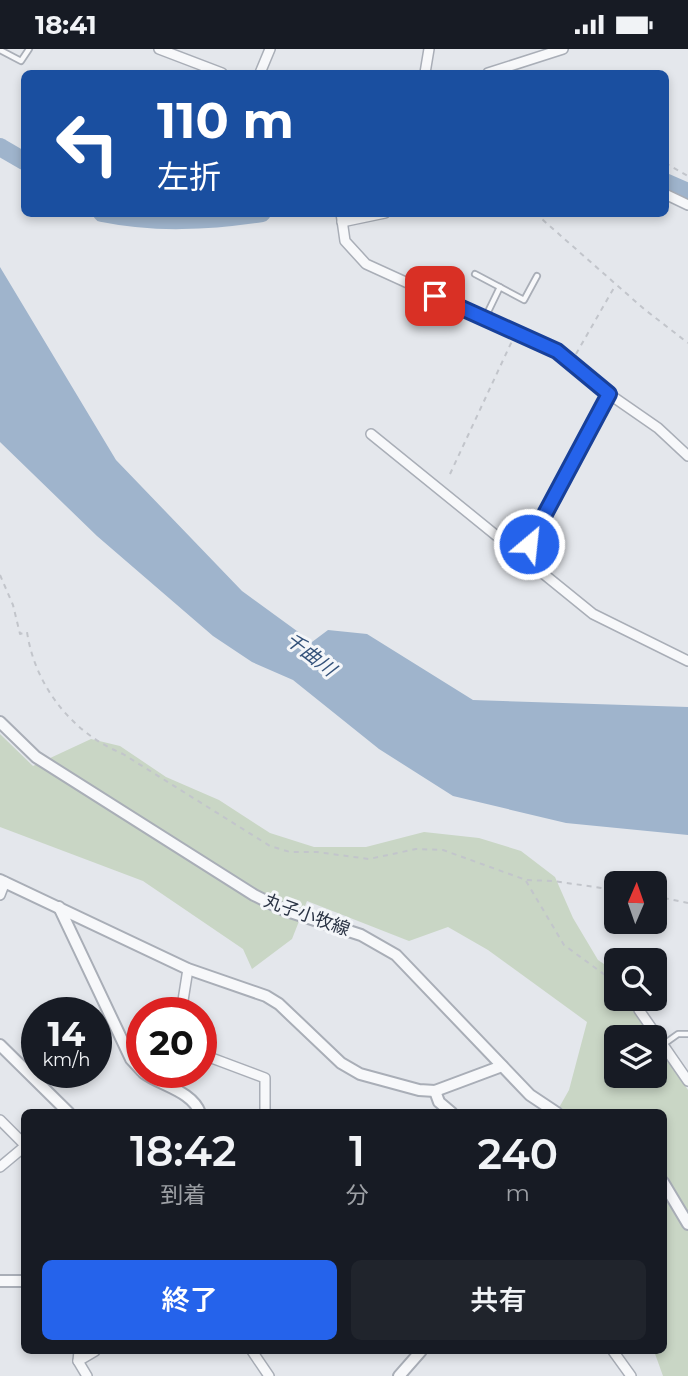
<!DOCTYPE html>
<html lang="ja">
<head>
<meta charset="utf-8">
<style>
	body { margin:0; font-family:Montserrat,"Noto Sans JP",sans-serif; background:#20242c; color:#f1f3f6; height:100vh; display:flex; flex-direction:column; font-size:26px; white-space:nowrap }
	* { box-sizing:border-box; margin:0 }
	p { font-size:23px; color:#9ea1a6 }
	.icon { flex:none; width:38px; height:38px; fill:none; stroke:currentColor; stroke-width:2; stroke-linecap:round; stroke-linejoin:round }
	.map { position:relative; flex:1; overflow:hidden }
	.drawer { position:absolute; left:21px; top:1060px; width:646px; height:245px; display:flex; flex-direction:column; background:#171b24; border-radius:10px; box-shadow:0 4px 10px #0003 }
	.drawer>* { flex:none }
	.hud { position:absolute; left:21px; top:21px; width:648px; height:147px; border-radius:10px; box-shadow:0 4px 10px #0003; background:#1a4fa0; color:#fff; overflow:hidden }
	.needle { width:46px; rotate:2deg }
	.tools { position:absolute; left:604px; top:822px; display:grid; gap:14px }
	.tools a { display:grid; place-items:center; width:63px; height:63px; border-radius:10px; background:#171b24; box-shadow:0 4px 10px #0003; font-size:35px }
	.speed { position:absolute; left:21px; top:948px; display:flex; gap:14px; font-size:35px; font-weight:700; text-align:center }
	.speed>* { display:grid; place-content:center; width:91px; height:91px; border-radius:50%; background:#171b24; box-shadow:0 4px 10px #0003; line-height:1 }
	.speed small { font-size:18px; font-weight:400 }
	.speed .limit { border:10px solid #d22; background:#fff; color:#111 }
	.pin { position:absolute; display:grid; place-items:center; width:60px; height:60px; color:#fff; margin:-30px; border-radius:14px; box-shadow:0 4px 10px #0006 }
	.me { position:absolute; width:77px; margin:-38px; rotate:28deg; stroke-linejoin:round; filter:drop-shadow(0 0 5px #0008) }
	.turn { display:flex; align-items:center; gap:24px; height:147px; padding:0 21px; font-size:32px }
	.turn .icon { width:91px; height:91px; stroke-width:2.5 }
	.turn b { display:block; font-size:49px; line-height:60px }
	.eta { display:flex; justify-content:space-evenly; align-items:center; height:119px; text-align:center }
	.eta b { font-size:42px; font-weight:600; line-height:49px }
	.primary-button { display:flex; gap:14px; margin-top:auto; padding:14px 21px }
	.primary-button a { flex:1; height:80px; border-radius:10px; background:#2563eb; color:#fff; font-size:28px; font-weight:600; line-height:80px; text-align:center }
	.primary-button a+a { background:#20242c; color:#f1f3f6 }
	.status { display:flex; justify-content:space-between; align-items:center; height:49px; padding:0 35px; background:#171b24; direction:ltr }
	.status svg { height:19px; fill:currentColor }
	.map>svg:first-child { display:block }
	.green { fill:#c9d6c5 }
	.water { fill:#9fb4cc }
	.lines { fill:none; stroke-linecap:round; stroke-linejoin:round }
	.river { stroke:#9fb4cc; stroke-width:18 }
	.service-casing { stroke:#a9aeb7; stroke-width:8 }
	.minor-casing { stroke:#a9aeb7; stroke-width:12 }
	.tertiary-casing { stroke:#a9aeb7; stroke-width:14 }
	.path { stroke:#c2c5cb; stroke-width:2; stroke-dasharray:5 5; stroke-linecap:butt }
	.service { stroke:#f7f8fa; stroke-width:4.5 }
	.minor { stroke:#f7f8fa; stroke-width:9 }
	.tertiary { stroke:#f7f8fa; stroke-width:10 }
	.route-casing { stroke:#184099; stroke-width:18 }
	.route { stroke:#2563eb; stroke-width:12 }
	.labels { text-anchor:middle; stroke-width:6; stroke-linejoin:round; paint-order:stroke }
	.street-label { font-size:18px; fill:#2b3445; stroke:#f4f6f9 }
	.water-label { font-size:19px; font-style:italic; fill:#34527a; stroke:#f4f6f9 }
</style>
</head>
<body>
<div class="status"><b>18:41</b><svg viewBox="0 0 49 12"><path d="M0 12V9h3v3zM5 12V6h3v6zM10 12V3h3v9zM15 12V0h3v12zM26 1h20v11H26zM47 4h2v5h-2z"/></svg></div>
<div class="map">
<svg width="688" height="1327" viewBox="0 0 688 1327">
	<rect width="100%" height="100%" fill="#e4e7ec"/>
	<path class="green" d="M0,685l33,32 58,-27 29,7 46,31 53,23 51,33 44,14h52l58,-15 55,6 42,13 34,26 18,41 25,42 18,12v27h19l1,12 18,27h-38v38h38l1,-37 33,51v286h-25l-9,-25h9v-238h-107l13,-23 18,-68 -99,-72 -40,-23 -39,14 -102,-40 -15,38 -40,30 -9,-20 -100,-68 -143,-54z"/>
	<path class="water" d="M0,218l116,193 126,131 70,51 16,-12 39,4 106,66 215,7v128l-122,-12 -113,-27 -74,-47 -86,-69 -41,-18 -39,-26 -116,-100 -97,-94z"/>
	<g class="lines">
		<g class="river">
			<path d="M0,98l24,14"/>
			<path d="M665,133l23,10"/>
			<path d="M102,164c54,11 106,8 160,0"/>
		</g>
		<g class="service-casing">
			<g id="service">
				<path d="M0,1l21,11 8,-12"/>
				<path d="M475,225l49,26 13,-24"/>
				<path d="M485,269l15,-31"/>
				<path d="M529,495l79,-149"/>
				<path d="M664,995l14,-10h10"/>
			</g>
		</g>
		<g class="minor-casing">
			<g id="minor">
				<path d="M159,0l63,24"/>
				<path d="M260,24l10,-24"/>
				<path d="M425,24l4,-24"/>
				<path d="M488,24l75,-24"/>
				<path d="M665,145l23,11"/>
				<path d="M341,164l4,28 21,23 191,87 52,43 49,34 30,28"/>
				<path d="M342,173l43,-9"/>
				<path d="M371,385l222,180 95,47"/>
				<path d="M0,846l5,-13"/>
				<path d="M639,961l49,71"/>
				<path d="M181,964l7,-44"/>
				<path d="M201,1005l64,24v35"/>
				<path d="M0,1071l24,24"/>
				<path d="M0,1118l24,-20"/>
				<path d="M79,1302l-1,10 9,15"/>
				<path d="M252,1302l17,25"/>
				<path d="M613,1302l18,25"/>
				<path d="M78,1312l17,-10"/>
			</g>
		</g>
		<g class="tertiary-casing">
			<g id="tertiary">
				<path d="M0,673l36,35 218,138 30,15 77,25 35,20 134,140 27,18"/>
				<path d="M0,831l188,89 78,27 13,8 62,59 19,11 59,16 16,1 67,-25"/>
				<path d="M59,858l72,152 11,12"/>
				<path d="M0,996l69,68"/>
				<path d="M144,1024c18,13 48,18 56,40"/>
				<path d="M435,1042l4,11 13,11"/>
				<path d="M663,1133l25,42"/>
				<path d="M0,1232h24"/>
				<path d="M399,1327l22,-25"/>
			</g>
		</g>
		<g class="path">
			<path d="M665,114l23,13"/>
			<path d="M535,164l109,96 44,34"/>
			<path d="M576,305l39,-68"/>
			<path d="M450,425l62,-133"/>
			<path d="M0,526l13,30 7,29 7,-2c8,54 45,101 96,122l147,92 20,6h27l52,7 47,-10 27,1 83,30 27,1 63,9"/>
			<path d="M526,832l38,64 52,38"/>
			<path d="M654,847l34,7"/>
		</g>
		<use href="#service" class="service"/>
		<use href="#minor" class="minor"/>
		<use href="#tertiary" class="tertiary"/>
	</g>
	<g class="lines">
		<g class="route-casing">
			<path id="route" d="M435,247l122,55 52,43 -80,150"/>
		</g>
		<use href="#route" class="route"/>
	</g>
	<g class="labels">
		<g class="street-label">
			<text transform="translate(307 866) rotate(20)" y="6">丸子小牧線</text>
		</g>
		<g class="water-label">
			<text transform="translate(311 605) rotate(38)" y="7">千曲川</text>
		</g>
	</g>
</svg>
<div class="tools">
<a><svg class="needle" viewBox="-14 -14 28 28"><path d="M0-13l5 13h-10z" fill="#e53935"/><path d="M0 13l5-13h-10z" fill="#9ea1a6"/></svg></a>
<a><svg class="icon" aria-label="search" viewBox="0 0 24 24"><circle cx="10" cy="10" r="6"/><path d="M15 15l6 6"/></svg></a>
<a><svg class="icon" aria-label="layers" viewBox="0 0 24 24"><path d="M12 4l9 5-9 5-9-5zM3 14l9 5 9-5"/></svg></a>
</div>
<div class="speed"><div>14<small>km/h</small></div><div class="limit">20</div></div>
<div class="pin" style="left:435px;top:247px;background:#d93025"><svg class="icon" aria-label="arrive" viewBox="0 0 24 24"><path d="M6 21V4h12l-3 4 3 4H6"/></svg></div>
<svg class="me" style="left:529px;top:495px" viewBox="-20 -20 40 40"><circle r="17" fill="#2563eb" stroke="#fff" stroke-width="3"/><path d="M0-11L8 9 0 5-8 9z" fill="#fff"/></svg>
<div class="hud">
<div class="turn"><svg class="icon" aria-label="left" viewBox="0 0 24 24"><path d="M17 20v-9H6M10 6l-5 5 5 5"/></svg><div><b>110 m</b>左折</div></div>
</div>
<section class="drawer">
<div class="eta">
<div><b>18:42</b><p>到着</p></div>
<div><b>1</b><p>分</p></div>
<div><b>240</b><p>m</p></div>
</div>
<div class="primary-button"><a>終了</a><a>共有</a></div>
</section>
</div>
</body>
</html>
